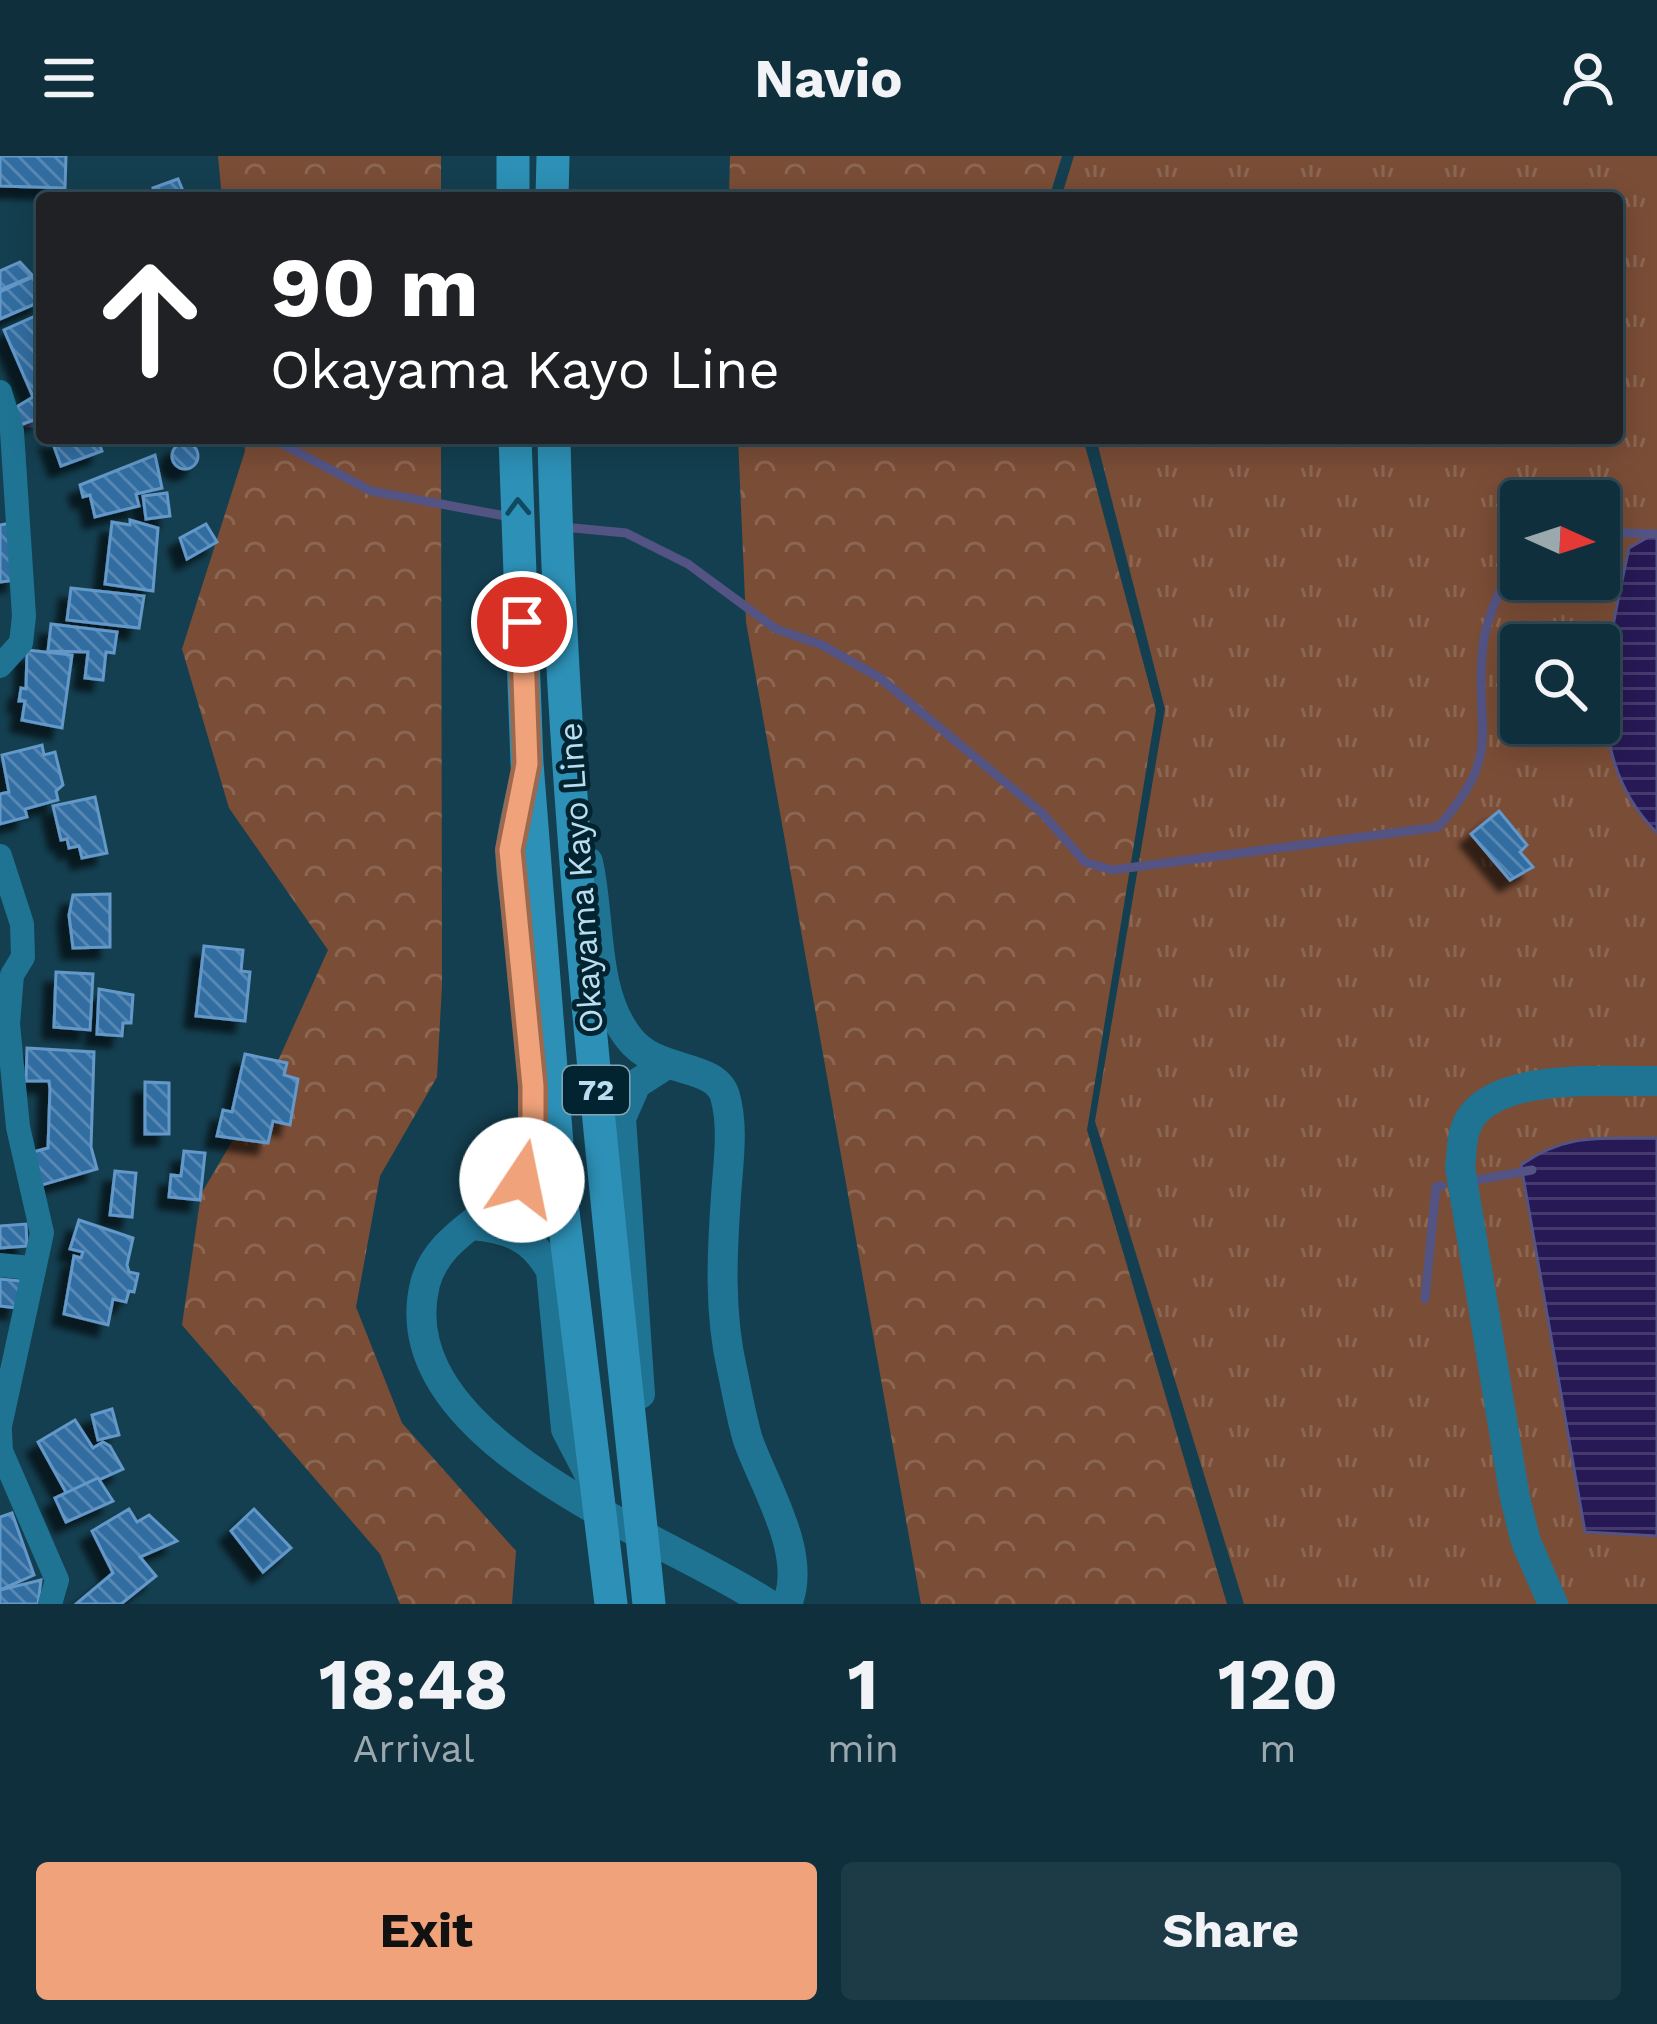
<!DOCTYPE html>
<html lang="en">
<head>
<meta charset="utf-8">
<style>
	body { margin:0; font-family:"Work Sans",sans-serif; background:#1d3b47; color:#f1f3f6; height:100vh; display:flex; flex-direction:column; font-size:45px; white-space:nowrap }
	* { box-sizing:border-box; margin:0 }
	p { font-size:39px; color:#9ba9af }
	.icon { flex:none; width:66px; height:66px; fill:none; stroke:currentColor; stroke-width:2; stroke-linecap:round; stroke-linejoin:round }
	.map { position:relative; height:1448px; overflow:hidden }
	.sheet { display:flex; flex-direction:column; background:#0f2f3c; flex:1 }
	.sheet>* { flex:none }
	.top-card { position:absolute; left:36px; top:36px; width:1587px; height:252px; border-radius:12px; box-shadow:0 6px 30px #0003,0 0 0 3px #2f4a56; background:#202124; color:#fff; overflow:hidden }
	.needle { width:78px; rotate:93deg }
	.tools { position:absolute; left:1500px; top:324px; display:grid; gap:24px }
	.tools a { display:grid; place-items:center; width:120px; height:120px; border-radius:12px; background:#0f2f3c; box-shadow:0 6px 30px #0003,0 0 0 3px #2f4a56; font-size:60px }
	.pin { position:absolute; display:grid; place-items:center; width:102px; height:102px; color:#fff; margin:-51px; border:6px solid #fff; border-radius:50%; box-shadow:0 3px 12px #0007 }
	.me { position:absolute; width:132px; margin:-66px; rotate:11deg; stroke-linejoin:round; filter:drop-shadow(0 0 9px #0008) }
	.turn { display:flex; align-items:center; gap:42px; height:252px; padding:0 36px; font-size:54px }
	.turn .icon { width:156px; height:156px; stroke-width:2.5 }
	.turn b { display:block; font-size:84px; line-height:102px }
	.eta { display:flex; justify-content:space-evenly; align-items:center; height:204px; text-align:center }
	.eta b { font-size:72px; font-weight:700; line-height:84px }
	.cta { display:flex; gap:24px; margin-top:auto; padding:24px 36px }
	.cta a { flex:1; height:138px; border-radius:12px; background:#f0a27a; color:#111; font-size:48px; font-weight:700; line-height:138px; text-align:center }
	.cta a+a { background:#1d3b47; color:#f1f3f6 }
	header { display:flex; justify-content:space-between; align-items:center; height:156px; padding:0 36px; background:#0f2f3c; font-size:54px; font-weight:700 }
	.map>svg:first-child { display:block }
	.grass { fill:url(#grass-tufts); fill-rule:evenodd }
	.forest { fill:url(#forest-crowns) }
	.water { fill:url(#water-rules); stroke:#535484; stroke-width:3 }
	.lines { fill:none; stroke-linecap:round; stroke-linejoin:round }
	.stream { stroke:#535484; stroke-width:9 }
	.building { fill:url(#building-back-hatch); stroke:#6498c8; stroke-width:3; filter:url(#shadow) }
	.minor { stroke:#1f7494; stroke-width:24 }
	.tertiary { stroke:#1f7494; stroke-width:30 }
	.primary { stroke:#2d90b6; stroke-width:33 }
	.oneway { stroke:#114a60 }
	.route-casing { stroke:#9c694f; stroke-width:30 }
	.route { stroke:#f0a27a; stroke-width:21 }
	.labels { text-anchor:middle; stroke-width:10; stroke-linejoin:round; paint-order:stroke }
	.shield { fill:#022431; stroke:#82a6b7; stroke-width:3 }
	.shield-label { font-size:30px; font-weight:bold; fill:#b9def0 }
	.street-label { font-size:33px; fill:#b9def0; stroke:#022431 }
</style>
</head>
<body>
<header><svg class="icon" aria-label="menu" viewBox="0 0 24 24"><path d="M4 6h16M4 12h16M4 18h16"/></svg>Navio<svg class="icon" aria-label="person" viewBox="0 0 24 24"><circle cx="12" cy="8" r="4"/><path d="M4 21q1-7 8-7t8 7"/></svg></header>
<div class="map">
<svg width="1657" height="1448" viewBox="0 0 1657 1448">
	<defs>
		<pattern id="grass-tufts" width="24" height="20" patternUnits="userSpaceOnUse" patternTransform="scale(3)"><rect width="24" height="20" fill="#7a4d36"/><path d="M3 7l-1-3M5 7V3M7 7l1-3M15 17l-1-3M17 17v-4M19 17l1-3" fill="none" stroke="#8b6653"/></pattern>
		<pattern id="forest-crowns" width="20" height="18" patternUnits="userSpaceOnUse" patternTransform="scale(3)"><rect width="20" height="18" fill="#7a4d36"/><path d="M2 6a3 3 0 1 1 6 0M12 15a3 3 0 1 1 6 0" fill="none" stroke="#8b6653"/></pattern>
		<pattern id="water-rules" width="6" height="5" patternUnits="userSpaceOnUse" patternTransform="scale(3)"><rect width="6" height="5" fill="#271955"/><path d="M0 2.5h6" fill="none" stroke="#443a6e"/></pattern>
		<pattern id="building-back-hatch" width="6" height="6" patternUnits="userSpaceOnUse" patternTransform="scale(3)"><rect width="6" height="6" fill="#326da1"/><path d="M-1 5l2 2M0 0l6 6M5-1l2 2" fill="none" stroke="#5788b3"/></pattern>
		<filter id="shadow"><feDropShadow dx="-11" dy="11" stdDeviation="3" flood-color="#0009"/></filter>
	</defs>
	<rect width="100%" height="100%" fill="#143f50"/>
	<path class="grass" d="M1074,0h583v1448h-413l-149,-483 70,-412 -69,-271h521v-240h-556zM1521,345h78v78h-78zM1521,489h78v78h-78z"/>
	<g class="forest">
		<path d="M218,0h223v42h-219z"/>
		<path d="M730,0h332l-13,42h-320z"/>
		<path d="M244,282h197l1,547 -5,92 -57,99 -24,131 46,116 114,128 -4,53h-112l-20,-50 -198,-229 19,-131 71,-120 56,-124 -99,-142 -47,-159 63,-198z"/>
		<path d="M738,282h345l73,272 -69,420 140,474h-306l-175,-982z"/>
	</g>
	<g class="water">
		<path d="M1657,376v301c-80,-80 -48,-188 -28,-285z"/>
		<path d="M1657,982v398l-72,-4 -64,-367c47,-33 81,-26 136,-27z"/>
	</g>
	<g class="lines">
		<g class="stream">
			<path d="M12,267h30"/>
			<path d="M271,282l100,53 140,26"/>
			<path d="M563,371l63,6 62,31 88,65 46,16 58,33 162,135 43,49 27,8 326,-43c68,-76 35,-95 45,-181 4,-35 22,-64 38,-95"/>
			<path d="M1599,376l58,2"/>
			<path d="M1476,1024l56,-10"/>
			<path d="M1425,1143l11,-112 6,-1"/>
		</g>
	</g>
	<g class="building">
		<path d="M0,0h66l-1,32 -65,-2z"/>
		<path d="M178,23l8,19h-30l-3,-10z"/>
		<path d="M20,106l13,14 -33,14v-19z"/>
		<path d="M33,121l2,6 7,-2v20l-42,18v-27z"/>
		<path d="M42,157v104l-22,8 -7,-16 20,-12 -29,-67z"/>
		<path d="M51,282h46l5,13 -41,15z"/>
		<circle cx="185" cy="300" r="13"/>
		<path d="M155,299l7,33 -26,6 3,12 -44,11 -5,-22 -7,2 -3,-12z"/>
		<path d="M167,337l3,23 -24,3 -3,-23z"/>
		<path d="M130,364l28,8 -5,63 -48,-7 7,-62 18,3z"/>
		<path d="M11,367l6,57 -17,2v-57z"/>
		<path d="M206,368l11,18 -30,17 -7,-21z"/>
		<path d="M71,432l73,8 -5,32 -72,-8z"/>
		<path d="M51,468l66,8 -3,21 -8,-1 -3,28 -18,-2 3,-26 -40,-1z"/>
		<path d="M27,494l45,5 -10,73 -40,-8 3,-19h-6l2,-13 5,1z"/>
		<path d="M42,589l2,10 11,-3 8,33 -7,6 2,9 -33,9 2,8 -27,7v-30l9,-2 -7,-37z"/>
		<path d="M95,641l12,56 -25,5 -3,-12 -10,2 -2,-9 -6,1 -8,-34z"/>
		<path d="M1499,655l28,34 -7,7 13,15 -23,13 -39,-46z"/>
		<path d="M110,738v53l-37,1 -4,-33 4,-20z"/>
		<path d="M204,790l39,4 -2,21 9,1 -5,49 -49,-5z"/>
		<path d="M56,816l37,2 -3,56 -36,-3z"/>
		<path d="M99,833l34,6 -2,28h-8l-1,13 -25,-2z"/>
		<path d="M27,892l67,4 -3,95 6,22 -55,16 -9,-33 15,-4 2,-59 -1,-8h-23z"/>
		<path d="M245,898l42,9 -3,12 14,4 -8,46 -17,-4 -5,22 -51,-7 6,-26 9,2z"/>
		<path d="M145,926l24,1v51h-24z"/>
		<path d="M184,995l21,2 -5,47 -31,-3 2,-22 10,1z"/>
		<path d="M115,1015l21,2 -4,44 -22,-2z"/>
		<path d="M79,1064l54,18 -6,27 2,7 9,2 -4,18 -5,-1 -3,11 -13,-3 -5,26 -44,-11 10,-58 7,2 2,-6 -13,-3z"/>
		<path d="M26,1068l1,22 -27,2v-22z"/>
		<path d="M0,1123l21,2 -3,27 -18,-2z"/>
		<path d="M112,1253l7,26 -21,5 -6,-25z"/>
		<path d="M75,1264l18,28 10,-6 7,4 13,23 -56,25 -29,-52z"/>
		<path d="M98,1322l15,23 -47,21 -11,-24z"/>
		<path d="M129,1353l8,13 12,-7 28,26 -37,16 16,19 -35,28h-45l37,-31 -21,-42z"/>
		<path d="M254,1353l37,39 -28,24 -32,-41z"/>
		<path d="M12,1357l22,62 -34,15v-73z"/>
		<path d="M41,1424l-3,24h-38v-14z"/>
	</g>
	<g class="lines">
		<g class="minor">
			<path d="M0,236l12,39 12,185 -3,27 -21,23"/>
			<path d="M0,700l22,68 1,33 -11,18 -4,49 10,103 24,106 -42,193"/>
			<path d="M0,1109l31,3"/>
			<path d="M0,1275l1,20 56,129 -7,24"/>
		</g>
		<g class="tertiary">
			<path d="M523,628c-4,21 -10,42 -12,63 -2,20 3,43 5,63 7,74 28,160 17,235 -10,68 -92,76 -108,139 -39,159 244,253 343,320"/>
			<path d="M588,706c13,57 4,129 41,176 28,37 86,24 96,58 9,32 3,68 1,100 -4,58 -7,116 6,173 5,23 9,48 16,71 17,48 60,114 39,164"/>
			<path d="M471,1069c37,3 62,12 80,46l15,158 28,54"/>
			<path d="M640,1238l-19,-276 15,-34 28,-18"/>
			<path d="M1553,1448l-27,-62 -11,-44 -55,-331c2,-11 1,-26 5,-37 18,-60 144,-48 192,-49"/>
		</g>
		<g class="primary">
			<path d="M513,0v42"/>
			<path d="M552,42l1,-42"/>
			<path d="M515,282l12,325 34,432 50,409"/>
			<path d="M554,282c8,390 55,778 95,1166"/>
		</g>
	</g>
	<defs><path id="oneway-chevron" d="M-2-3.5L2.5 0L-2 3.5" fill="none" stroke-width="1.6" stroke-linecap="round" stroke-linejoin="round" transform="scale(3)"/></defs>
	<use class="oneway" href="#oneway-chevron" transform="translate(518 351) rotate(-92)"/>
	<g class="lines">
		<g class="route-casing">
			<path id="route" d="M522,466l5,142 -17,86 23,236v60l-11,34"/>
		</g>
		<use href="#route" class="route"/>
	</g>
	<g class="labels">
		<rect class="shield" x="563" y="910" width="66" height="48" rx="9"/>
		<g class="shield-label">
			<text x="596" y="944">72</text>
		</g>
		<g class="street-label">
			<text transform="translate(580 722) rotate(-94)" y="12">Okayama Kayo Line</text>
		</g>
	</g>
</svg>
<div class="tools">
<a><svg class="needle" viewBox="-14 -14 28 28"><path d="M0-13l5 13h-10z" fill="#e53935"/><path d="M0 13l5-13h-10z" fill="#9ba9af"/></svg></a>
<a><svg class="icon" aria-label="search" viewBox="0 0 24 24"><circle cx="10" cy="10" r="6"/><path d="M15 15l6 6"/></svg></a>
</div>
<div class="pin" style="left:522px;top:466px;background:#d93025"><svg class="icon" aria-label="arrive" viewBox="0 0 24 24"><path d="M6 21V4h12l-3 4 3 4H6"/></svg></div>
<svg class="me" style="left:522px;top:1024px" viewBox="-20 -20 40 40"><circle r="19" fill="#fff"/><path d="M0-13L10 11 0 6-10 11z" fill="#f0a27a"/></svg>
<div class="top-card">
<div class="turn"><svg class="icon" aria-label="ahead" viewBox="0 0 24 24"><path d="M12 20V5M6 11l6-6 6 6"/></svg><div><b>90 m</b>Okayama Kayo Line</div></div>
</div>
</div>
<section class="sheet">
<div class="eta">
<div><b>18:48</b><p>Arrival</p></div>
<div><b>1</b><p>min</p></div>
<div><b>120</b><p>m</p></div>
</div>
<div class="cta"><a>Exit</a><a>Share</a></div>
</section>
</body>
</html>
